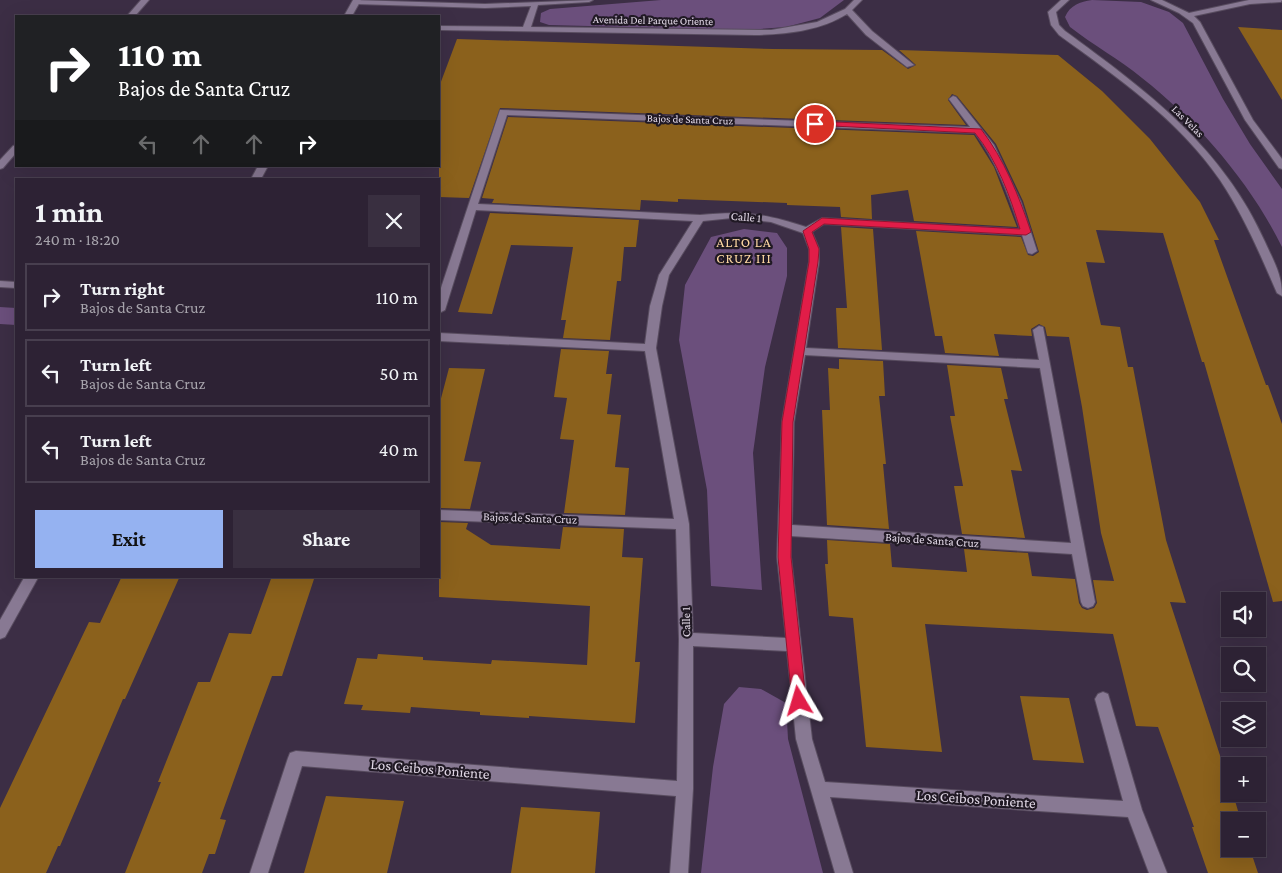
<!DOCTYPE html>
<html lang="en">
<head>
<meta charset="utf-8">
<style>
	body { margin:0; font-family:"Crimson Pro",serif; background:#392f40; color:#f1f3f6; height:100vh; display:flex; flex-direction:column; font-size:19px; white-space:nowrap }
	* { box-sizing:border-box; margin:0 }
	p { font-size:16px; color:#a7a4ac }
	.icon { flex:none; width:28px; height:28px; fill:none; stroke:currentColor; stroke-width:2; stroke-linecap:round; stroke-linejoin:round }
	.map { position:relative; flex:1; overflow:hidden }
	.panel { position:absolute; left:15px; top:178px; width:425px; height:400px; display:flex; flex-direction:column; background:#2d2234; border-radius:0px; box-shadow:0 5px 20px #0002,0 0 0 1px #483f4f }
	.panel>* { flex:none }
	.banner { position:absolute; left:15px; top:15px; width:425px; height:152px; border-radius:0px; box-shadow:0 5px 20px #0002,0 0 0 1px #483f4f; background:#202124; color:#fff; overflow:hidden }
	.fabs { position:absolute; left:1221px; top:592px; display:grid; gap:10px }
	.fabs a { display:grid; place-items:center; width:45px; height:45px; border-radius:0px; background:#2d2234; box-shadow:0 5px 20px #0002,0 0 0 1px #483f4f; font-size:25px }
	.pin { position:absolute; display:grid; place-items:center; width:42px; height:42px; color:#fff; margin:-21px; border:2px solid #fff; border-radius:50%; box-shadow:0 1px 5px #0007 }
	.me { position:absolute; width:55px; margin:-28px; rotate:353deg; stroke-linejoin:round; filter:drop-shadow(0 0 4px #0008) }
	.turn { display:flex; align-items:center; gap:18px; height:105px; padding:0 20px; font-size:22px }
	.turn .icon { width:65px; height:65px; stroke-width:2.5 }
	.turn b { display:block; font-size:35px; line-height:42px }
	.lanes { display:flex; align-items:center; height:48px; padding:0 20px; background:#0003; justify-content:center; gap:25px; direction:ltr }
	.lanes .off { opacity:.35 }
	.round { display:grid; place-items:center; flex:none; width:52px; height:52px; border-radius:0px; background:#392f40 }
	.head { display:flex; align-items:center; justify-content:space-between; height:85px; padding:0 20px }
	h1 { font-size:30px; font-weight:700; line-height:38px }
	.cta { display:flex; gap:10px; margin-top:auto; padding:10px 20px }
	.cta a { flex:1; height:58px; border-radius:0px; background:#95b2f1; color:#111; font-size:20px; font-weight:700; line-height:58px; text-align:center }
	.cta a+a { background:#392f40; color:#f1f3f6 }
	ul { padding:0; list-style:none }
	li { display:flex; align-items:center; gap:15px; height:68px; margin:0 10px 8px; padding:0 10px; border:2px solid #483f4f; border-radius:0px }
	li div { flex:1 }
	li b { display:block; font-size:19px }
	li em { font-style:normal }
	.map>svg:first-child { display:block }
	.green { fill:#6b4f7c }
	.building { fill:#8b611c }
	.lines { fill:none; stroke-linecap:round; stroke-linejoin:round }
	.street-casing { stroke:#584c5f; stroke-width:2 }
	.secondary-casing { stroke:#584c5f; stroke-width:2 }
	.street { fill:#887993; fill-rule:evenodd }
	.secondary { fill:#887993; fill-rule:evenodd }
	.route { fill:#e11d48; stroke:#92132f }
	.labels { text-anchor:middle; stroke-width:4.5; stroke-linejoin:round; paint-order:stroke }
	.far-street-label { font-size:11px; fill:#e1d8e6; stroke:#201924 }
	.street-label { font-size:12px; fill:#e1d8e6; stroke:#201924 }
	.neighbourhood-label { font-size:14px; letter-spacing:1px; fill:#fdd7a2; stroke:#201924 }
	.near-street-label { font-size:15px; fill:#e1d8e6; stroke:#201924 }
</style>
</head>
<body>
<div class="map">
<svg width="1282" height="873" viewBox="0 0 1282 873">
	<rect width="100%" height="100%" fill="#3c2e45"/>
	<g class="green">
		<path d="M661,0h183l-24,18 -34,9 -39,3 -198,-5 -9,-3 1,-9 9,-4z"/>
		<path d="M1092,0l49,2 28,10 14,11 40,76 27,45 32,45v58c-32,-65 -84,-125 -140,-169 -23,-19 -49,-33 -72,-51l-5,-10c5,-12 15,-15 27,-17z"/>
		<path d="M744,229l33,4 10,15v28l-22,91 -12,86 9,137 -51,-4 -4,-96 -28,-150 6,-55 26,-48z"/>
		<path d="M0,307l16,1v17l-16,-1z"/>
		<path d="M739,687l22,2 25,14 2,36 35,134h-122l12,-106 11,-63z"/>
	</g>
	<g class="building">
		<path d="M1238,27l44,3v70z"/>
		<path d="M457,39l316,10 109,1 26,19 8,-4 -17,-15 159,5 44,36 48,48 50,63 19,38h-5l52,145h2l14,39v177l-9,1 -69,-240h-2l-39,-129 -67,-3 9,33 -19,-1 15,63 19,2 8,40h5l33,173 20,63 -16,-1 60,184v8h3l8,27h-11v28h20l8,24h-50l-16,-46h2l-36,-100 -22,-1 -23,-92 -188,-10 17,128 -76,-5 -13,-129 -24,-2 -4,-52h3l-1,-24 63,4 2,23 75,5 -3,-23 64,4 4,23 43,3 4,24 3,5 5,2 7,-2 3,-5 -4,-23 21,1 -13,-48 -19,-126 -13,-70 -22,-1 -2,-9 -6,-3 -8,5 1,7 -38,-2 5,22 -54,-3 -3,-17h-7l-19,-105 105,6 7,18 5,1 6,-4 -16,-51 -27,-57 -39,-48 -5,-2 -4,6 18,25 -466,-17 -31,90 -30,-1v-110z"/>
		<path d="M508,117l466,18 20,32 23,60 -103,-6 -6,-31 -37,5 1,24 -31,-2 -1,-10 -53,-2v-2l-109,-4v3l-37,-2 -1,10 -148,-7 2,-4 -12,-1z"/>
		<path d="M490,213l149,7 -3,27h-12l-3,34h-4l-7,59 -47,-2 3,-18h-5l12,-73 -62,-2 -19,69 -34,-2z"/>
		<path d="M841,227l32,2 9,121 -44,-2 -2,-40h11z"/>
		<path d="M561,349l48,2 -3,23h6l-5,40 14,1 -6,52 14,1 -4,47 -61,-2 10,-73 -14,-1 7,-41 -13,-1z"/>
		<path d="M839,359l44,2 2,35h-6l7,68h-3l6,65 -62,-4 -5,-115h8l-2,-42 11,1z"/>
		<path d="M947,365l54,3 7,31h-4l18,72 -11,-1 14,68 -63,-4 -8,-48h9l-13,-70h5z"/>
		<path d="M449,368l36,1 -21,92 17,1 -11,47 -31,-1v-102z"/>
		<path d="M439,522l29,1 -2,6 25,16 69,4 3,-22 61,2 -2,28 21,1 -8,104h5l-5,61 -106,-7v2l-49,-3v-3l-69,-5 -1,6 -49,-3 2,-5 -19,-1 13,-46 20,1 1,-5 45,3v3l68,4 1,-4 95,5 3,-59 -151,-9z"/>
		<path d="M122,576h58l-55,123h-2l-63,147h-2l-12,27h-46v-65l89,-186 11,1z"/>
		<path d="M272,576h43l-33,100h-10l-27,73 -25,70 6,1 -11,34h-6l-7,19h-77l36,-91h-3l40,-100h12l19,-49 22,1z"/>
		<path d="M1020,696l49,2 15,65 -51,-3z"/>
		<path d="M326,796l78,5 -17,72h-83z"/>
		<path d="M521,807l79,5 -5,61h-84z"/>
	</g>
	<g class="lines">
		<g class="street-casing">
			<g id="street">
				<path d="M141,0h8l-14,16h-8z"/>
				<path d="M353,0l132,4 108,-4 -4,2 -51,3 -7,22 240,3 46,-8 28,-13 9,-9h8l-10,10 20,21 42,34 -7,2 -41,-32 -19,-21c-27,17 -60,20 -92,21l-316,-5v-4l84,1 8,-21 -46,2 -129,-4h-3z"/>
				<path d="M1061,0h8l-13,12 3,13 6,6c82,60 158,116 200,211 9,20 17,32 17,54l-5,-3c-17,-39 -33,-77 -57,-113 -41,-60 -103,-103 -161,-145l-8,-10 -3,-13z"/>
				<path d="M1151,0h11l27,13 60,-13h33l-1,2 -31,2 -56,12 6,6 53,98 29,39v10l-3,-1 -34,-48 -52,-97 -14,-10z"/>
				<path d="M953,96l3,1 38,48 27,57 16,49 -5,3 -4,-1 -6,-18 -198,-11 -12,8 7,17v13l-13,86 233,12 -6,-30 6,-4 4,1 52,275 -2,4 -5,2 -5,-2 -2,-4 -9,-48 -281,-18v21l21,182 13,43 298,19 -28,-102 3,-5 5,-2 5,2 34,116 25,63h-18l-21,-56 -298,-20 23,76h-18l-39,-134 -9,-88 -94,-5v143l-5,84h-18l6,-77 -374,-30 -34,107h-18l38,-115 2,-5 6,-2 381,30 2,-142 -3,-110 -237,-9v-10l235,9 -29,-168 -206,-10v-8l206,11 5,-38 9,-31 34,-54 -217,-11 -31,100 -6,3v-19l61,-184 470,17 -21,-28zM507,115l468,18c21,27 34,63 45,96l-198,-11 -16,9c-41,-14 -64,-16 -106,-12l-222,-11zM732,218l39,4 32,11 6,16v13l-27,160 -5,135 9,81 -93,-5 -4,-109 -33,-176 6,-42 7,-31 34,-54zM805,355l235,13 31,175 -279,-18 2,-103z"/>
				<path d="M16,145v8l-13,15 -3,1v-9l13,-14z"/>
				<path d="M0,281l16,1v6l-16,-1z"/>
			</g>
		</g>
		<g class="secondary-casing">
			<g id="secondary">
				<path d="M353,0h8l-9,16h-8z"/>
				<path d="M258,166h10l-7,13h-10z"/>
				<path d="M25,576h14l-34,61 -5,2v-19z"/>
			</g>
		</g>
		<use href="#street" class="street"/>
		<use href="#secondary" class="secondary"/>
	</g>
	<path class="route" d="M815,121l166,8c23,30 38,67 50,103l-5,3 -202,-11 -12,8 7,17 -1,13 -25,160 -2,135 15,144 -2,5 -5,2 -5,-2 -2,-5 -14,-144 4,-135 27,-160v-13l-6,-18 19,-13 198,11c-10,-33 -23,-69 -45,-96l-163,-8v-3z"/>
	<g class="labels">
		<g class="far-street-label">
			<text transform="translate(653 20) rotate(1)" y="4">Avenida Del Parque Oriente</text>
			<text transform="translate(690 119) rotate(2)" y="4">Bajos de Santa Cruz</text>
			<text transform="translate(1188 121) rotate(45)" y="4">Las Velas</text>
		</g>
		<g class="street-label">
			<text transform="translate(746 217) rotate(5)" y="4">Calle 1</text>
			<text transform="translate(530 518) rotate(2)" y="4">Bajos de Santa Cruz</text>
			<text transform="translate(932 540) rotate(4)" y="4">Bajos de Santa Cruz</text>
			<text transform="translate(686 622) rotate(-91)" y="4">Calle 1</text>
		</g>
		<g class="neighbourhood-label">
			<text x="744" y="247">ALTO LA<tspan x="744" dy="16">CRUZ III</tspan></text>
		</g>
		<g class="near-street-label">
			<text transform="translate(430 769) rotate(5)" y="5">Los Ceibos Poniente</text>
			<text transform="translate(976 799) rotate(4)" y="5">Los Ceibos Poniente</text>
		</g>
	</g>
</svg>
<div class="fabs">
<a><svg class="icon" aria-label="sound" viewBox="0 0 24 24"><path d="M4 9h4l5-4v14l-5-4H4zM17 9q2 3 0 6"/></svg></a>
<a><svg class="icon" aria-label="search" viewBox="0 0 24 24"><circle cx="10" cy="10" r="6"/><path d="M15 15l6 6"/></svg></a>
<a><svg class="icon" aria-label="layers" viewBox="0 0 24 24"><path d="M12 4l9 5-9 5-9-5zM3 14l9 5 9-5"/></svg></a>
<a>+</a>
<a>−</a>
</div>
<div class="pin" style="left:815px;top:124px;background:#d93025"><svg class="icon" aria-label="arrive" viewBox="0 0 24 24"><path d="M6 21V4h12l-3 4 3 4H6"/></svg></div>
<svg class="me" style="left:799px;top:701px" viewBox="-20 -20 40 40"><path d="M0-17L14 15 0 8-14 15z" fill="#e11d48" stroke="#fff" stroke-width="4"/></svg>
<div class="banner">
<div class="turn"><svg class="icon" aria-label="right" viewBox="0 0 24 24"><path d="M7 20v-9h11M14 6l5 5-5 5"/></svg><div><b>110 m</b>Bajos de Santa Cruz</div></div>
<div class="lanes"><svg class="icon off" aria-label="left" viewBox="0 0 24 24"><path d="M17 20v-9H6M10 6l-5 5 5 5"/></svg><svg class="icon off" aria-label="ahead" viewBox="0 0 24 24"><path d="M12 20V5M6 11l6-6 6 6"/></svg><svg class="icon off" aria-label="ahead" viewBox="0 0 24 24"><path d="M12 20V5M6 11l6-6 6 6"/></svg><svg class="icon" aria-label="right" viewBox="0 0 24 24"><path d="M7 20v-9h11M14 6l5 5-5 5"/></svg></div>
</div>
<section class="panel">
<div class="head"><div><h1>1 min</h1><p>240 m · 18:20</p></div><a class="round"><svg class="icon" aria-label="close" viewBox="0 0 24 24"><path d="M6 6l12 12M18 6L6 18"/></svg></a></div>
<ul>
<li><svg class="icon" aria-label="right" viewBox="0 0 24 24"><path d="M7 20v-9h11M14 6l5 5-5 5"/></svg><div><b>Turn right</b><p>Bajos de Santa Cruz</p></div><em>110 m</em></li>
<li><svg class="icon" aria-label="left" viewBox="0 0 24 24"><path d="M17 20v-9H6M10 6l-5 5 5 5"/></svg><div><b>Turn left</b><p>Bajos de Santa Cruz</p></div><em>50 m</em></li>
<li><svg class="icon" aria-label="left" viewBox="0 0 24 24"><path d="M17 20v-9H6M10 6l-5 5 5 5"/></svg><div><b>Turn left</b><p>Bajos de Santa Cruz</p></div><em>40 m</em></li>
</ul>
<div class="cta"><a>Exit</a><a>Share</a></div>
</section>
</div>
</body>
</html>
